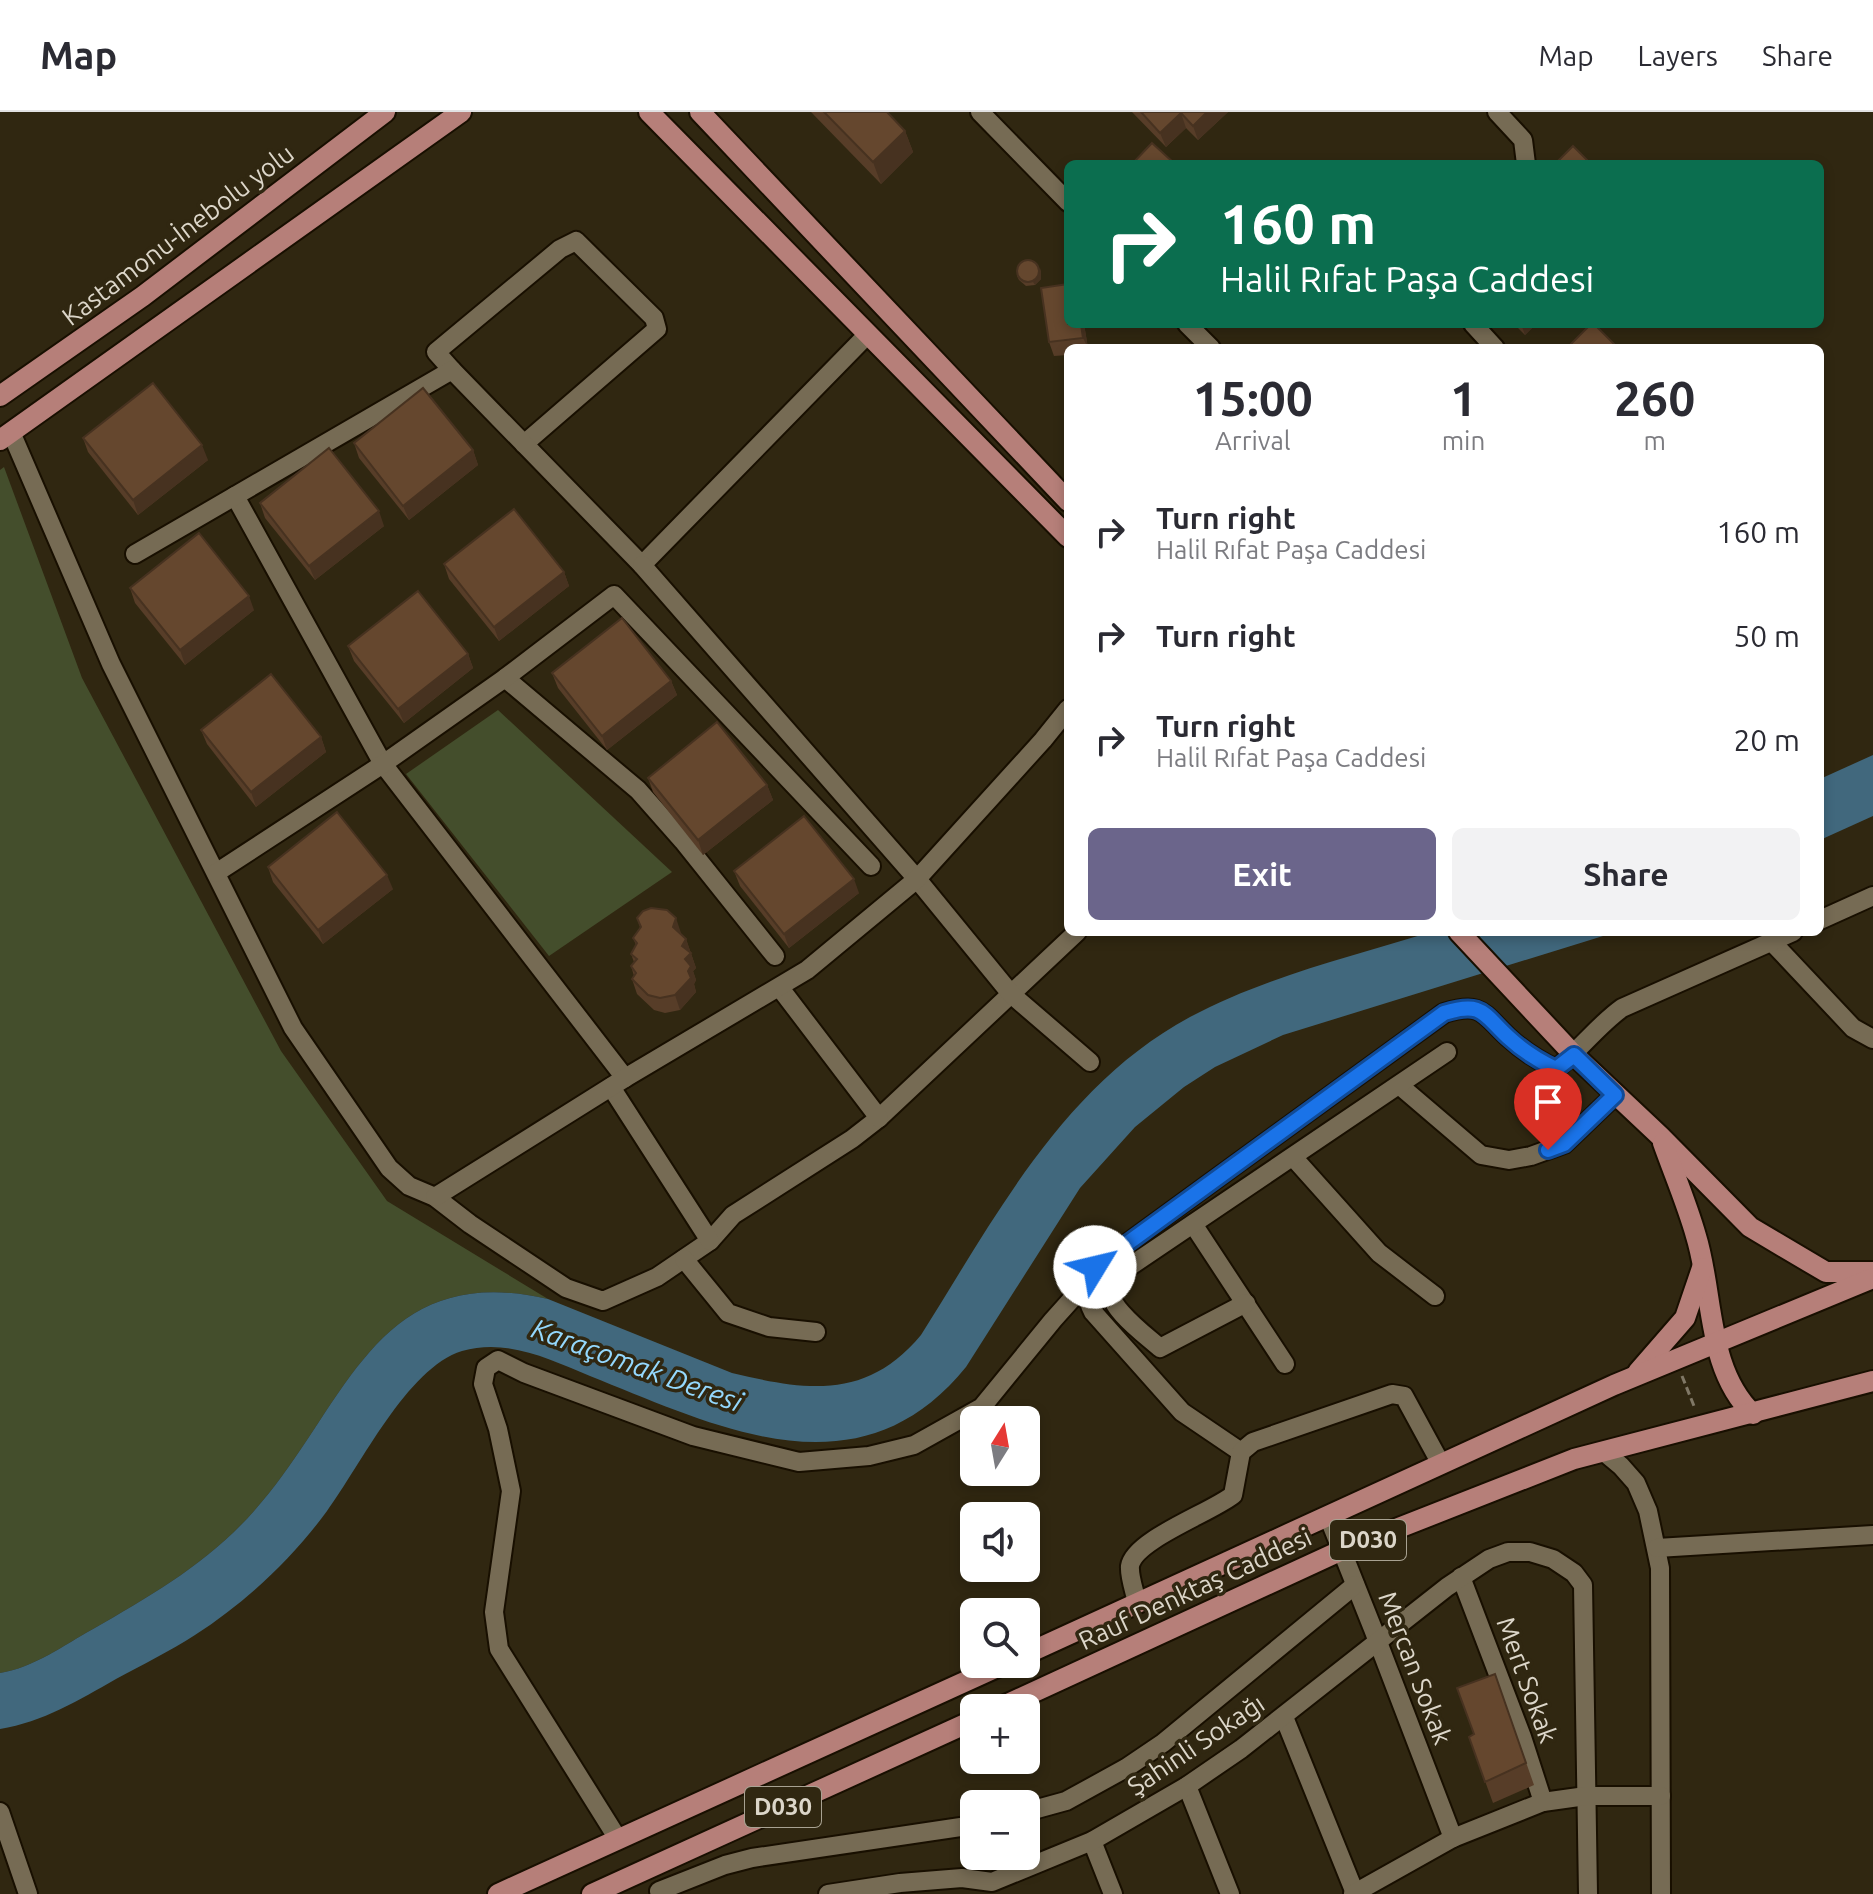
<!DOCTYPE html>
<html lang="en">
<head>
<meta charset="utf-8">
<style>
	body { margin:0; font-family:Ubuntu,sans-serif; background:#f2f2f3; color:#2b2b33; height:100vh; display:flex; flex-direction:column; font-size:30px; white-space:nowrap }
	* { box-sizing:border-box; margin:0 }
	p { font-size:26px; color:#7c7c81 }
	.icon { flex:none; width:44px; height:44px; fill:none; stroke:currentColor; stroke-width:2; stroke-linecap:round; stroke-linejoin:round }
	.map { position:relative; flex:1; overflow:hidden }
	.sheet { position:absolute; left:1064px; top:232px; width:760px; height:592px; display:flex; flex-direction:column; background:#fff; border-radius:12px; box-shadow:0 4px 12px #0003 }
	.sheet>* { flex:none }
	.guide { position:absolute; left:1064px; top:48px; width:760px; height:168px; border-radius:12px; box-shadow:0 4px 12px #0003; background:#0b6e4f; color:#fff; overflow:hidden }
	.needle { width:52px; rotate:11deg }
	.buttons { position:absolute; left:960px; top:1294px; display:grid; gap:16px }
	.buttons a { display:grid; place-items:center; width:80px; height:80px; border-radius:12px; background:#fff; box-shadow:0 4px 12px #0003; font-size:40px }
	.pin { position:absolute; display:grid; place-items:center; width:68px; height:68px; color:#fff; margin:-82px -34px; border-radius:50% 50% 50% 0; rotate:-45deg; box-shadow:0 0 8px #0007 }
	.pin .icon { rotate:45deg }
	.me { position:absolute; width:88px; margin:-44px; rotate:54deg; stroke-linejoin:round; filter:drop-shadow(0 0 6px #0008) }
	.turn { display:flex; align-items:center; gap:28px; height:168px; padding:0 24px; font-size:36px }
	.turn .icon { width:104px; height:104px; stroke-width:2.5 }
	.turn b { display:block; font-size:56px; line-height:68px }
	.eta { display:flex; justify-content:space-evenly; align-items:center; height:136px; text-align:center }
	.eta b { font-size:48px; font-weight:600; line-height:56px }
	.primary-button { display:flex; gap:16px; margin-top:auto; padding:16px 24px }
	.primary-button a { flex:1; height:92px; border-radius:12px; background:#6b658b; color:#fff; font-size:32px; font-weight:600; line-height:92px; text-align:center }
	.primary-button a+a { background:#f2f2f3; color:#2b2b33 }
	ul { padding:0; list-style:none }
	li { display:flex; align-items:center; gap:24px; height:104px; padding:0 24px }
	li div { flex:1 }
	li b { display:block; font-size:30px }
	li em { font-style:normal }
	header { display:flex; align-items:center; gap:48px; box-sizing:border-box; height:112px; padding:0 40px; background:#fff; border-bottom:2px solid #e1e1e2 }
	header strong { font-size:38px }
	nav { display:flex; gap:44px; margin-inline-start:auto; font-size:28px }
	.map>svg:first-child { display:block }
	.green { fill:#444e2c }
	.water { fill:#41687d }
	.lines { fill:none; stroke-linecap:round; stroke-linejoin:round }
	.minor-casing { stroke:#180f00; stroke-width:22 }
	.major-casing { stroke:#180f00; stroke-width:24 }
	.path { stroke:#807866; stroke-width:3; stroke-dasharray:8 4; stroke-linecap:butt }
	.minor { stroke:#766b54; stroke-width:18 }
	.major { stroke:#b67f79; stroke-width:20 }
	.wall { fill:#573d28 }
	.shaded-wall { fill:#473220 }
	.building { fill:#65472e; stroke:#473220; stroke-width:2 }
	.route-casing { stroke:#114b97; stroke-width:20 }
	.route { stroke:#1a73e8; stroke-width:14 }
	.labels { text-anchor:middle; stroke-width:7; stroke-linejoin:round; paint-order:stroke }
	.shield { fill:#302711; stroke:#a8a292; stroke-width:2 }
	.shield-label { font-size:24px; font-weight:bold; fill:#dcd6c9 }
	.street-label { font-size:26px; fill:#dcd6c9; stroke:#302711 }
	.water-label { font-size:28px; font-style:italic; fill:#94d8fd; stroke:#302711 }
</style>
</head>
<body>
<header>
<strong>Map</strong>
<nav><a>Map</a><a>Layers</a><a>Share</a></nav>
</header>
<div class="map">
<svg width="1873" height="1782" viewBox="0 0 1873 1782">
	<rect width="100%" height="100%" fill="#302711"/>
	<g class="green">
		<path d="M4,355l78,211 199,373 106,150 161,98c-175,-40 -201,109 -294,212 -46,52 -102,84 -161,118 -29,16 -60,39 -93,44v-1203z"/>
		<path d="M498,598l174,162 -123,84 -143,-182z"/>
	</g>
	<g class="water">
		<path d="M1873,643v61l-53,24v-61z"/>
		<path d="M1431,820h185l-333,103 -68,32 -31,20 -49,40 -55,61 -114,179c-107,132 -248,60 -376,9 -41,-17 -83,-38 -128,-25 -55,17 -101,114 -135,160 -35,48 -81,91 -132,124 -25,16 -53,30 -79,44 -37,21 -73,43 -116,50v-56c33,-5 64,-28 93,-44 59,-34 115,-66 161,-118 93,-103 119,-252 294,-212l184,74c75,18 135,27 189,-38 74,-117 141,-249 269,-318 75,-40 160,-60 241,-85z"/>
	</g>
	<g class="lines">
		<g class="minor-casing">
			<g id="minor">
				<path d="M980,0l88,90"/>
				<path d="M1497,0l26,28 3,24"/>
				<path d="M1187,212l24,24"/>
				<path d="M1473,212l22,24"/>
				<path d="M452,258l-16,-18 124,-103 16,-8 78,77 3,11 -133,115"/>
				<path d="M11,320l100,232 182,364 96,140 20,18 26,11 35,27 96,64 37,13 54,-24 53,-36 23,-26 119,-76 27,-21 198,-186"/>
				<path d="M235,384l148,268 242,314"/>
				<path d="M135,442l317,-184 190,195 226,-231"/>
				<path d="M642,453l275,314 94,115 79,68"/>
				<path d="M505,566l133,112 45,51 92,115"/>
				<path d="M216,761l167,-109 122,-86 109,-83 257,271"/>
				<path d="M1820,808l53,-24"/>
				<path d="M1772,830l81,86 20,11"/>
				<path d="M780,876l99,130"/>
				<path d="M1399,973l82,70 28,5 22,-4 33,-12 51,-49"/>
				<path d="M611,975l99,154"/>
				<path d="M1293,1045l86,96 56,43"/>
				<path d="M435,1085l190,-119 182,-108 110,-91 126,-139 25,-31"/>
				<path d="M1193,1112l92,140"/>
				<path d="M684,1147l44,54 41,14 47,5"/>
				<path d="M1246,1191l-86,45c-13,-12 -54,-41 -49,-60 2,-6 8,-12 12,-17l324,-219"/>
				<path d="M1603,1339l18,15 15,17 12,28 12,57 1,326"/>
				<path d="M1241,1340l-59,-40 -89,-100c-9,-17 -6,-29 2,-45l349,-254c39,-12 39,1 64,24 14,13 31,24 48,32 24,-19 41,-43 66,-61l171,-76"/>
				<path d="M1328,1404l45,113 80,209"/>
				<path d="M1657,1436l216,-13"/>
				<path d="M1461,1465l61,160 21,65"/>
				<path d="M1137,1491c-2,-11 -8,-26 -7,-37 4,-26 80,-53 103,-71l8,-43 12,-10 139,-48 12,2 37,68"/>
				<path d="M1284,1605l71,176"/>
				<path d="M1187,1674l43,108"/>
				<path d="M0,1700l28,82"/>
				<path d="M1026,1700l40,-11 60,-33 37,-25 192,-158"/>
				<path d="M618,1727l-119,-190 -5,-37 17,-121 -13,-62 -15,-45 3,-16 12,-8 26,13 169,63 106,26 70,-6 45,-11 68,-38 71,-87 35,-39"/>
				<path d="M1092,1729l21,53"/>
				<path d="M659,1779l66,-26 27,-7 222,-33"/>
				<path d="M828,1782l72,-11 62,-5 30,4 100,-41 95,-55 54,-37 206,-162 42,-28 19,-7h22l23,7 21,14 9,12 5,309"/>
				<path d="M1353,1782l100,-56 90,-36 43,-6h75"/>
			</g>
		</g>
		<g class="major-casing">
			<g id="major">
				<path d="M649,0l419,425"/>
				<path d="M700,0l368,389"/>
				<path d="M0,284l143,-100 242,-184"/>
				<path d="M0,328l461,-328"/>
				<path d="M1459,820l115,123 86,81 90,91 76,45h47"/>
				<path d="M1663,1031c11,31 24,61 33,93 18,58 10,133 57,178"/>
				<path d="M1638,1260l47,-54 17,-50"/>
				<path d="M1026,1542l588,-269 259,-107"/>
				<path d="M999,1596l341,-157 234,-92 299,-78"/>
				<path d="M498,1782l506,-230"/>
				<path d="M592,1782l382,-174"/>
			</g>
		</g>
		<path class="path" d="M1682,1264l12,30"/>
		<use href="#minor" class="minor"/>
		<use href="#major" class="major"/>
	</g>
	<g class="wall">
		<path d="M811,0h76l18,19 8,21 -32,32z"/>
		<path d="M1132,0h96l-30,28 -12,-12 -20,19z"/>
		<path d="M1041,159v8l-6,6 -9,1 -7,-6 -2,-4z"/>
		<path d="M1068,212h16l4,24h-20v7l-14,1 -5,-14z"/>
		<path d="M1514,212h22l-11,11z"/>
		<path d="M83,326l125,22 -70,55 -50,-63z"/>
		<path d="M354,331l119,7 5,15 -69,55 -50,-62z"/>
		<path d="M260,391l124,23 -69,54 -50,-62z"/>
		<path d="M444,452l120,8 5,14 -70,55 -50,-62z"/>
		<path d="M130,476l124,22 -69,55 -50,-62z"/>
		<path d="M348,534l120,8 5,14 -69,55 -50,-62z"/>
		<path d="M552,561l119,8 6,14 -70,55 -49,-62z"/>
		<path d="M201,618l120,7 5,15 -70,55 -49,-63z"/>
		<path d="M648,666l119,7 6,15 -70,55 -50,-63z"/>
		<path d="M268,755l125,22 -70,55 -50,-62z"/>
		<path d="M734,759l125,22 -70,55 -49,-62z"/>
		<path d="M637,806l44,15 -1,1 6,5 10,29 -3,3 3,9 -2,4 2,8 -16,18 -15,3 -11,-3 -17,-16 -5,-15 2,-3 -3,-10 3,-4 -3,-8 5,-9 -3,-7 7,-11z"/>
		<path d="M1495,1562l39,111 -41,18 -24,-66 5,-3z"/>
	</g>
	<g class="shaded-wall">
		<path d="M1207,0h21l-30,28 -5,-14z"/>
		<path d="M1181,1l5,15 -20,19 -6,-14z"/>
		<path d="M905,19l8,21 -32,32 -8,-22z"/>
		<path d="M1040,156l1,3v8l-6,6 -2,-3z"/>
		<path d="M1081,212h3l4,24 -5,-10z"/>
		<path d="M1521,212h15l-11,11z"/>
		<path d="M202,333l6,15 -70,55 -5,-15z"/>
		<path d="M473,338l5,15 -69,55 -6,-14z"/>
		<path d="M379,399l5,15 -69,54 -6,-14z"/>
		<path d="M564,460l5,14 -70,55 -5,-14z"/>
		<path d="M249,484l5,14 -69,55 -5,-15z"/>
		<path d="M468,542l5,14 -69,55 -6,-14z"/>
		<path d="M671,569l6,14 -70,55 -5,-14z"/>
		<path d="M321,625l5,15 -70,55 -5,-15z"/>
		<path d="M767,673l6,15 -70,55 -5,-15z"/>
		<path d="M387,763l6,14 -70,55 -5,-14z"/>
		<path d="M854,767l5,14 -70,55 -5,-14z"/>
		<path d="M676,806l5,15 -3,8 -5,-14z"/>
		<path d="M686,827l10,29 -3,3 3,9 -2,4 2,8 -16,18 -5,-15 13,-24 -6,-25z"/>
	</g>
	<g class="building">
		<path d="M824,0h63l18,19 -32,31z"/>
		<path d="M1141,0h66l-14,14 -12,-13 -21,20z"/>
		<path d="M1152,31l23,21h-43z"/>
		<path d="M1573,34l18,18h-36z"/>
		<circle cx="1028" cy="159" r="11"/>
		<path d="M1068,172v40h13l2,14 -34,4 -8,-54z"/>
		<path d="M1591,212h3l24,24h-51z"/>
		<path d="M153,271l49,62 -69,55 -50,-62z"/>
		<path d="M423,276l50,62 -70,56 -49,-63z"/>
		<path d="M329,336l50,63 -70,55 -49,-63z"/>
		<path d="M514,397l50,63 -70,55 -50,-63z"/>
		<path d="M199,421l50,63 -69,54 -50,-62z"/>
		<path d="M418,479l50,63 -70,55 -50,-63z"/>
		<path d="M622,506l49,63 -69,55 -50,-63z"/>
		<path d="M271,562l50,63 -70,55 -50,-62z"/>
		<path d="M717,610l50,63 -69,55 -50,-62z"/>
		<path d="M337,700l50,63 -69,55 -50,-63z"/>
		<path d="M804,704l50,63 -70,55 -50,-63z"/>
		<path d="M651,796l16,2 9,8 -3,9 13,12 -4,7 9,7 -6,6 6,7 -3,5 3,7 -16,17 -15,3 -12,-3 -16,-16 4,-6 -5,-7 6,-7 -6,-5 6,-11 -4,-5 8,-11 -4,-9 6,-7z"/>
		<path d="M1495,1562l31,89 -41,19 -16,-45 5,-3 -17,-46z"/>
	</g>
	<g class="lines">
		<g class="route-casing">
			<path id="route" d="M1095,1155l349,-254c39,-12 39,1 64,24 14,13 31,24 48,32l18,-14 41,40 -51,49 -16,6"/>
		</g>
		<use href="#route" class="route"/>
	</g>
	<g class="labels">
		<g class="shield">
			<rect x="1330" y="1408" width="76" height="40" rx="6"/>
			<rect x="745" y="1675" width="76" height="40" rx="6"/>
		</g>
		<g class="shield-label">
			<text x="1368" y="1436">D030</text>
			<text x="783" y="1703">D030</text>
		</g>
		<g class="street-label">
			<text transform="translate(178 123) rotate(-37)" y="9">Kastamonu-İnebolu yolu</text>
			<text transform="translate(1195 1477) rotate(-25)" y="9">Rauf Denktaş Caddesi</text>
			<text transform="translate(1415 1556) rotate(69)" y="9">Mercan Sokak</text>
			<text transform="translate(1527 1568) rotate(70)" y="9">Mert Sokak</text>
			<text transform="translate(1196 1633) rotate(-34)" y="9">Şahinli Sokağı</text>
		</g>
		<g class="water-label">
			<text transform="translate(637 1253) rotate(20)" y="10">Karaçomak Deresi</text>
		</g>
	</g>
</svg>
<div class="buttons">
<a><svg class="needle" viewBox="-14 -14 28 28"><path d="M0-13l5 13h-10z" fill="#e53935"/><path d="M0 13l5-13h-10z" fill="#7c7c81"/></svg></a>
<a><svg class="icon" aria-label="sound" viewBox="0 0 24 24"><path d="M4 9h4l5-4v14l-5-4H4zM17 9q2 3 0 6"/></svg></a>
<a><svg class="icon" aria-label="search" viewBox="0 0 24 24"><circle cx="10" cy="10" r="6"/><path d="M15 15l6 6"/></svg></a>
<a>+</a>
<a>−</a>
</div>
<div class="pin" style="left:1548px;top:1038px;background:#d93025"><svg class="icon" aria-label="arrive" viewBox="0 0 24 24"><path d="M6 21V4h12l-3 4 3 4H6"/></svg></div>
<svg class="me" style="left:1095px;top:1155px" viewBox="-20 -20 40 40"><circle r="19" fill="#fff"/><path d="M0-13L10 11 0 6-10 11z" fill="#1a73e8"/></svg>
<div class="guide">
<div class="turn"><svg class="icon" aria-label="right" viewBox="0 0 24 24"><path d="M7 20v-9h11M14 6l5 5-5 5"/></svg><div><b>160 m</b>Halil Rıfat Paşa Caddesi</div></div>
</div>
<section class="sheet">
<div class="eta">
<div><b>15:00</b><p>Arrival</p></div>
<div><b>1</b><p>min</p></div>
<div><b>260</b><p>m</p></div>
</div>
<ul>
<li><svg class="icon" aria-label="right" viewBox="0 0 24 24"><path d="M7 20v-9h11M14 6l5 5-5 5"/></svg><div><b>Turn right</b><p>Halil Rıfat Paşa Caddesi</p></div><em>160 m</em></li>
<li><svg class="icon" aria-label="right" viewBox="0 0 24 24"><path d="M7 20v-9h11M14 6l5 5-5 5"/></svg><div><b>Turn right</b></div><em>50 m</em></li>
<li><svg class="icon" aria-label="right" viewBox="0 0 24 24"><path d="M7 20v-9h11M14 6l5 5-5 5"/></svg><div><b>Turn right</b><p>Halil Rıfat Paşa Caddesi</p></div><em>20 m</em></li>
</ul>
<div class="primary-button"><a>Exit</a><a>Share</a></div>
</section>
</div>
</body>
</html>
